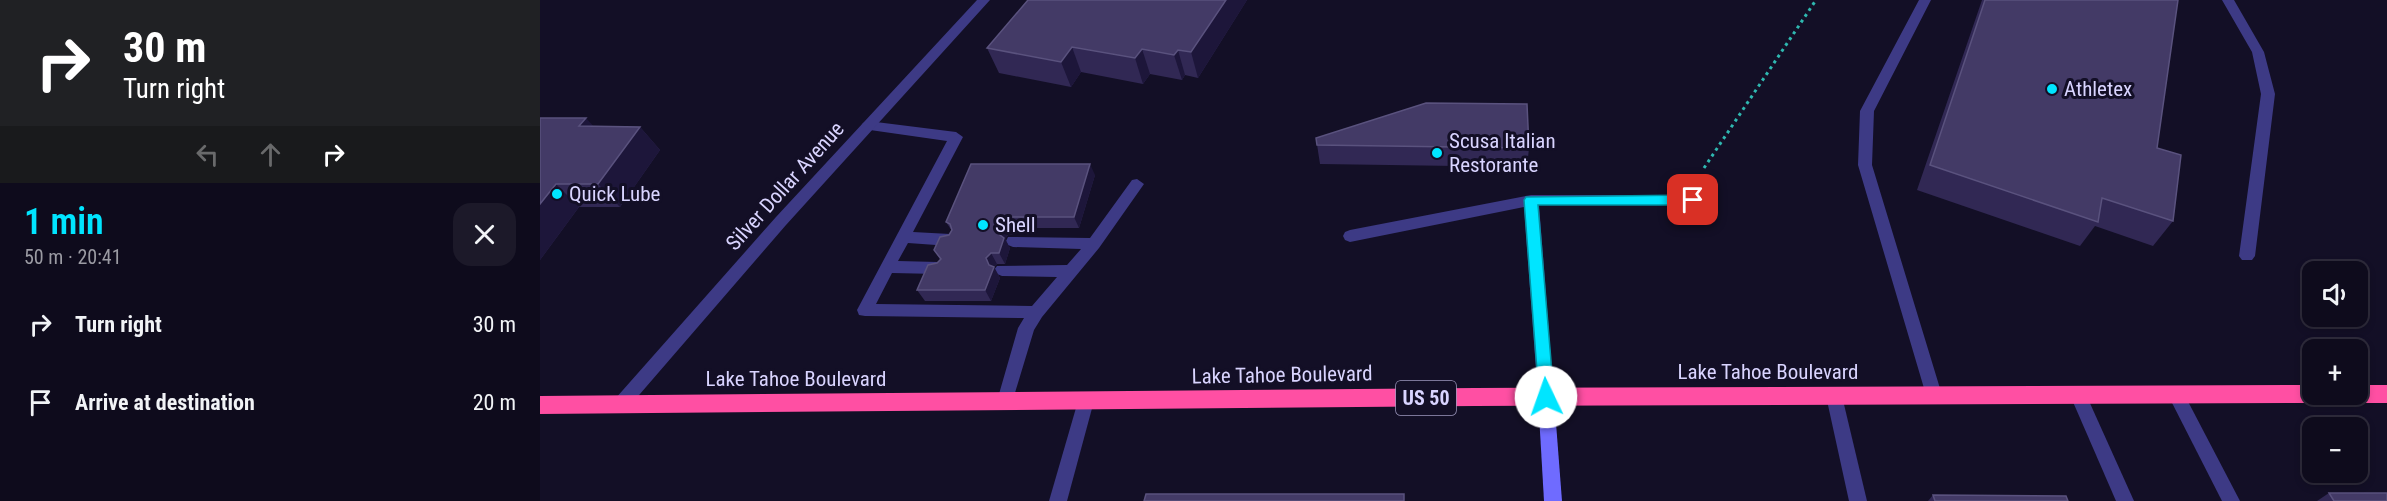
<!DOCTYPE html>
<html lang="en">
<head>
<meta charset="utf-8">
<style>
	body { margin:0; font-family:"Roboto Condensed",sans-serif; background:#1c1929; color:#f1f3f6; height:100vh; display:flex; flex-direction:column; font-size:22px; white-space:nowrap }
	* { box-sizing:border-box; margin:0 }
	p { font-size:20px; color:#9b9ba3 }
	.icon { flex:none; width:33px; height:33px; fill:none; stroke:currentColor; stroke-width:2; stroke-linecap:round; stroke-linejoin:round }
	.map { position:relative; flex:1; overflow:hidden }
	.drawer { display:flex; flex-direction:column; background:#0e0b1c; width:540px }
	.drawer>* { flex:none }
	.guide { background:#202124; color:#fff; overflow:hidden }
	.fabs { position:absolute; left:1762px; top:261px; display:grid; gap:12px }
	.fabs a { display:grid; place-items:center; width:66px; height:66px; border-radius:12px; background:#0e0b1c; box-shadow:0 3px 9px #0003,0 0 0 2px #2e2b3b; font-size:30px }
	.pin { position:absolute; display:grid; place-items:center; width:51px; height:51px; color:#fff; margin:-26px; border-radius:12px; box-shadow:0 3px 9px #0006 }
	.me { position:absolute; width:66px; margin:-33px; rotate:357deg; stroke-linejoin:round; filter:drop-shadow(0 0 4px #0008) }
	.turn { display:flex; align-items:center; gap:21px; height:126px; padding:0 24px; font-size:27px }
	.turn .icon { width:78px; height:78px; stroke-width:2.5 }
	.turn b { display:block; font-size:42px; line-height:51px }
	.lanes { display:flex; align-items:center; height:57px; padding:0 24px; background:#0003; justify-content:center; gap:30px; direction:ltr }
	.lanes .off { opacity:.35 }
	.round { display:grid; place-items:center; flex:none; width:63px; height:63px; border-radius:18px; background:#1c1929 }
	.summary { display:flex; align-items:center; justify-content:space-between; height:102px; padding:0 24px }
	h1 { font-size:36px; font-weight:600; line-height:45px; color:#00e5ff }
	ul { padding:0; list-style:none }
	li { display:flex; align-items:center; gap:18px; height:78px; padding:0 24px }
	li div { flex:1 }
	li b { display:block; font-size:22px }
	li em { font-style:normal }
	main { display:flex; flex:1; min-height:0 }
	.map>svg:first-child { display:block }
	.lines { fill:none; stroke-linecap:round; stroke-linejoin:round }
	.path { stroke:#2fb8b0; stroke-width:3; stroke-dasharray:3 4; stroke-linecap:butt }
	.lane { fill:#3d3a85; fill-rule:evenodd }
	.street { fill:#3d3a85; fill-rule:evenodd }
	.secondary { fill:#6f6bff; fill-rule:evenodd }
	.highway { fill:#ff4fa3; fill-rule:evenodd }
	.wall { fill:#312854 }
	.shaded-wall { fill:#1d163a }
	.building { fill:#433a66; stroke:#5a527e; stroke-width:1.5 }
	.route { fill:#00e5ff; stroke:#0095a6; stroke-width:1.5 }
	.poi-dot { fill:#00e5ff; stroke:#130f26; stroke-width:2 }
	.labels { text-anchor:middle; stroke-width:6; stroke-linejoin:round; paint-order:stroke }
	.shield { fill:#130f26; stroke:#9e99be; stroke-width:1.5 }
	.shield-label { font-size:20px; font-weight:bold; fill:#d9d4ff }
	.poi-label { font-size:21px; fill:#d9d4ff; stroke:#130f26; text-anchor:start }
	.street-label { font-size:21px; fill:#d9d4ff; stroke:#130f26 }
</style>
</head>
<body>
<main>
<section class="drawer">
<div class="guide">
<div class="turn"><svg class="icon" aria-label="right" viewBox="0 0 24 24"><path d="M7 20v-9h11M14 6l5 5-5 5"/></svg><div><b>30 m</b>Turn right</div></div>
<div class="lanes"><svg class="icon off" aria-label="left" viewBox="0 0 24 24"><path d="M17 20v-9H6M10 6l-5 5 5 5"/></svg><svg class="icon off" aria-label="ahead" viewBox="0 0 24 24"><path d="M12 20V5M6 11l6-6 6 6"/></svg><svg class="icon" aria-label="right" viewBox="0 0 24 24"><path d="M7 20v-9h11M14 6l5 5-5 5"/></svg></div>
</div>
<div class="summary"><div><h1>1 min</h1><p>50 m · 20:41</p></div><a class="round"><svg class="icon" aria-label="close" viewBox="0 0 24 24"><path d="M6 6l12 12M18 6L6 18"/></svg></a></div>
<ul>
<li><svg class="icon" aria-label="right" viewBox="0 0 24 24"><path d="M7 20v-9h11M14 6l5 5-5 5"/></svg><div><b>Turn right</b></div><em>30 m</em></li>
<li><svg class="icon" aria-label="arrive" viewBox="0 0 24 24"><path d="M6 21V4h12l-3 4 3 4H6"/></svg><div><b>Arrive at destination</b></div><em>20 m</em></li>
</ul>
</section>
<div class="map">
<svg width="1847" height="501" viewBox="0 0 1847 501">
	<rect width="100%" height="100%" fill="#130f26"/>
	<g class="lines">
		<path class="path" d="M1164,168l112,-168"/>
		<g class="lane">
			<path d="M1379,0h12l-57,111 -2,54 70,230 -2,5 -6,2 -6,-2 -2,-5 -68,-230 2,-54z"/>
			<path d="M1682,0h12l30,52 11,42 -20,162 -3,4h-10l-3,-4 22,-162 -9,-42z"/>
			<path d="M328,121l88,11 7,5 -50,95 37,2 5,2 2,4 -2,4 -5,2 -42,-3 -10,18 40,1 5,2 3,4 -3,4 -5,2 -46,-1 -16,31 156,2 25,-29 -55,-1 -5,-2 -3,-4 3,-4 70,-1 14,-16 -68,-2 -5,-2 -2,-4 2,-4 82,1 42,-58 5,-1 7,5 -45,64 -57,69 -8,13 -23,76 -6,2 -6,-2 -2,-5 21,-73 6,-10 -159,-2 -6,-1 -2,-5 90,-169 -84,-12 -2,-3 2,-3z"/>
			<path d="M991,195h162l7,5 -7,5h-154l15,192 -2,5 -6,2 -6,-2 -2,-5 -14,-190 -174,35 -5,-2 -2,-4 2,-4 5,-2z"/>
			<path d="M1538,388l6,2 50,111h-18l-46,-106 2,-5z"/>
			<path d="M1636,388l6,2 58,111h-18l-54,-106 2,-5z"/>
			<path d="M1294,389l6,2 2,5 25,105h-18l-23,-105 2,-5z"/>
			<path d="M546,394l6,2 2,5 -27,100h-18l29,-100 2,-5z"/>
		</g>
		<path class="street" d="M437,0h13l-204,225 -159,184 -6,2 -6,-2 -2,-5 2,-5 161,-182z"/>
		<path class="secondary" d="M1006,390l6,2 2,5 8,104h-18l-6,-104 2,-5z"/>
		<g class="highway">
			<path d="M1773,385v9h10l-3,6 -7,3 -838,3 -935,8v-18l935,-8z"/>
			<path d="M1818,385h29v18h-29l-7,-3 -3,-6h10z"/>
		</g>
	</g>
	<g class="wall">
		<path d="M488,0h219l-49,78 -13,-3 -3,5 -32,-6 -7,10 -62,-12 -10,15 -72,-14 -12,-25z"/>
		<path d="M1442,0h196l-21,148 16,73 -20,25 -58,-20 -15,20 -163,-56z"/>
		<path d="M0,118l54,8 46,1 20,23 -40,57h-41l-39,53z"/>
		<path d="M776,138l213,10 -2,19 -207,-3z"/>
		<path d="M555,175l-16,53h-61l-3,7h-7l-3,4 5,9 -5,16h-8l-3,3 6,11 -9,23h-66l-8,-11 23,-31 -6,-9 15,-15 3,-4 -6,-9z"/>
		<path d="M1789,493l58,8h-70z"/>
		<path d="M1393,495l135,6h-140z"/>
	</g>
	<g class="shaded-wall">
		<path d="M686,0h21l-49,78 -7,-26z"/>
		<path d="M532,47l9,25 -10,15 -10,-25z"/>
		<path d="M602,49l8,25 -7,10 -8,-26z"/>
		<path d="M638,50l7,25 -3,5 -8,-25z"/>
		<path d="M46,118l21,23 -28,-15z"/>
		<path d="M100,127l20,23 -40,57 -22,-23z"/>
		<path d="M550,164l5,11 -16,53 -5,-11z"/>
		<path d="M16,184l23,23 -39,53v-56z"/>
		<path d="M472,217l6,11 -3,7 -5,-11z"/>
		<path d="M462,224l6,11 -3,4 5,9 -5,16 -6,-11 1,-18 -2,-6z"/>
		<path d="M451,253l6,11 -3,3 6,11 -9,23 -6,-11 1,-32z"/>
	</g>
	<g class="building">
		<path d="M488,0h198l-35,52 -13,-2 -4,5 -32,-6 -7,9 -63,-11 -11,15 -74,-14z"/>
		<path d="M1445,0h193l-21,148 24,7 -8,66 -71,-23 -4,24 -168,-57z"/>
		<path d="M886,103l101,1 2,44 -212,-3 -1,-7z"/>
		<path d="M0,118h46l-7,8 61,1 -42,57h-42l-16,20z"/>
		<path d="M431,164h119l-16,53h-62l-2,7h-8l-4,5 2,6 4,3 -5,15h-8l-5,5 3,7 5,2 -9,23h-68l11,-25 9,-2 4,-4 -7,-9 6,-13 9,-2 3,-5 -2,-6 -4,-2z"/>
		<path d="M1789,493h58v8h-53z"/>
		<path d="M606,494h258v7h-260z"/>
		<path d="M1393,495l133,1 2,5h-133z"/>
	</g>
	<path class="route" d="M1153,195l7,5 -7,5h-155l16,192 -2,5 -6,2 -5,-2 -2,-5 -15,-197 2,-3z"/>
	<g class="poi-dot">
		<circle cx="1512" cy="89" r="6"/>
		<circle cx="897" cy="153" r="6"/>
		<circle cx="17" cy="194" r="6"/>
		<circle cx="443" cy="225" r="6"/>
	</g>
	<g class="labels">
		<rect class="shield" x="856" y="381" width="60" height="34" rx="4.5"/>
		<g class="shield-label">
			<text x="886" y="405">US 50</text>
		</g>
		<g class="poi-label">
			<text x="1524" y="96">Athletex</text>
			<text x="909" y="148">Scusa Italian<tspan x="909" dy="24">Restorante</tspan></text>
			<text x="29" y="201">Quick Lube</text>
			<text x="455" y="232">Shell</text>
		</g>
		<g class="street-label">
			<text transform="translate(245 186) rotate(-48)" y="7">Silver Dollar Avenue</text>
			<text x="1228" y="379">Lake Tahoe Boulevard</text>
			<text transform="translate(742 375) rotate(-1)" y="7">Lake Tahoe Boulevard</text>
			<text x="256" y="386">Lake Tahoe Boulevard</text>
		</g>
	</g>
</svg>
<div class="fabs">
<a><svg class="icon" aria-label="sound" viewBox="0 0 24 24"><path d="M4 9h4l5-4v14l-5-4H4zM17 9q2 3 0 6"/></svg></a>
<a>+</a>
<a>−</a>
</div>
<div class="pin" style="left:1153px;top:200px;background:#d93025"><svg class="icon" aria-label="arrive" viewBox="0 0 24 24"><path d="M6 21V4h12l-3 4 3 4H6"/></svg></div>
<svg class="me" style="left:1006px;top:397px" viewBox="-20 -20 40 40"><circle r="19" fill="#fff"/><path d="M0-13L10 11 0 6-10 11z" fill="#00e5ff"/></svg>
</div>
</main>
</body>
</html>
